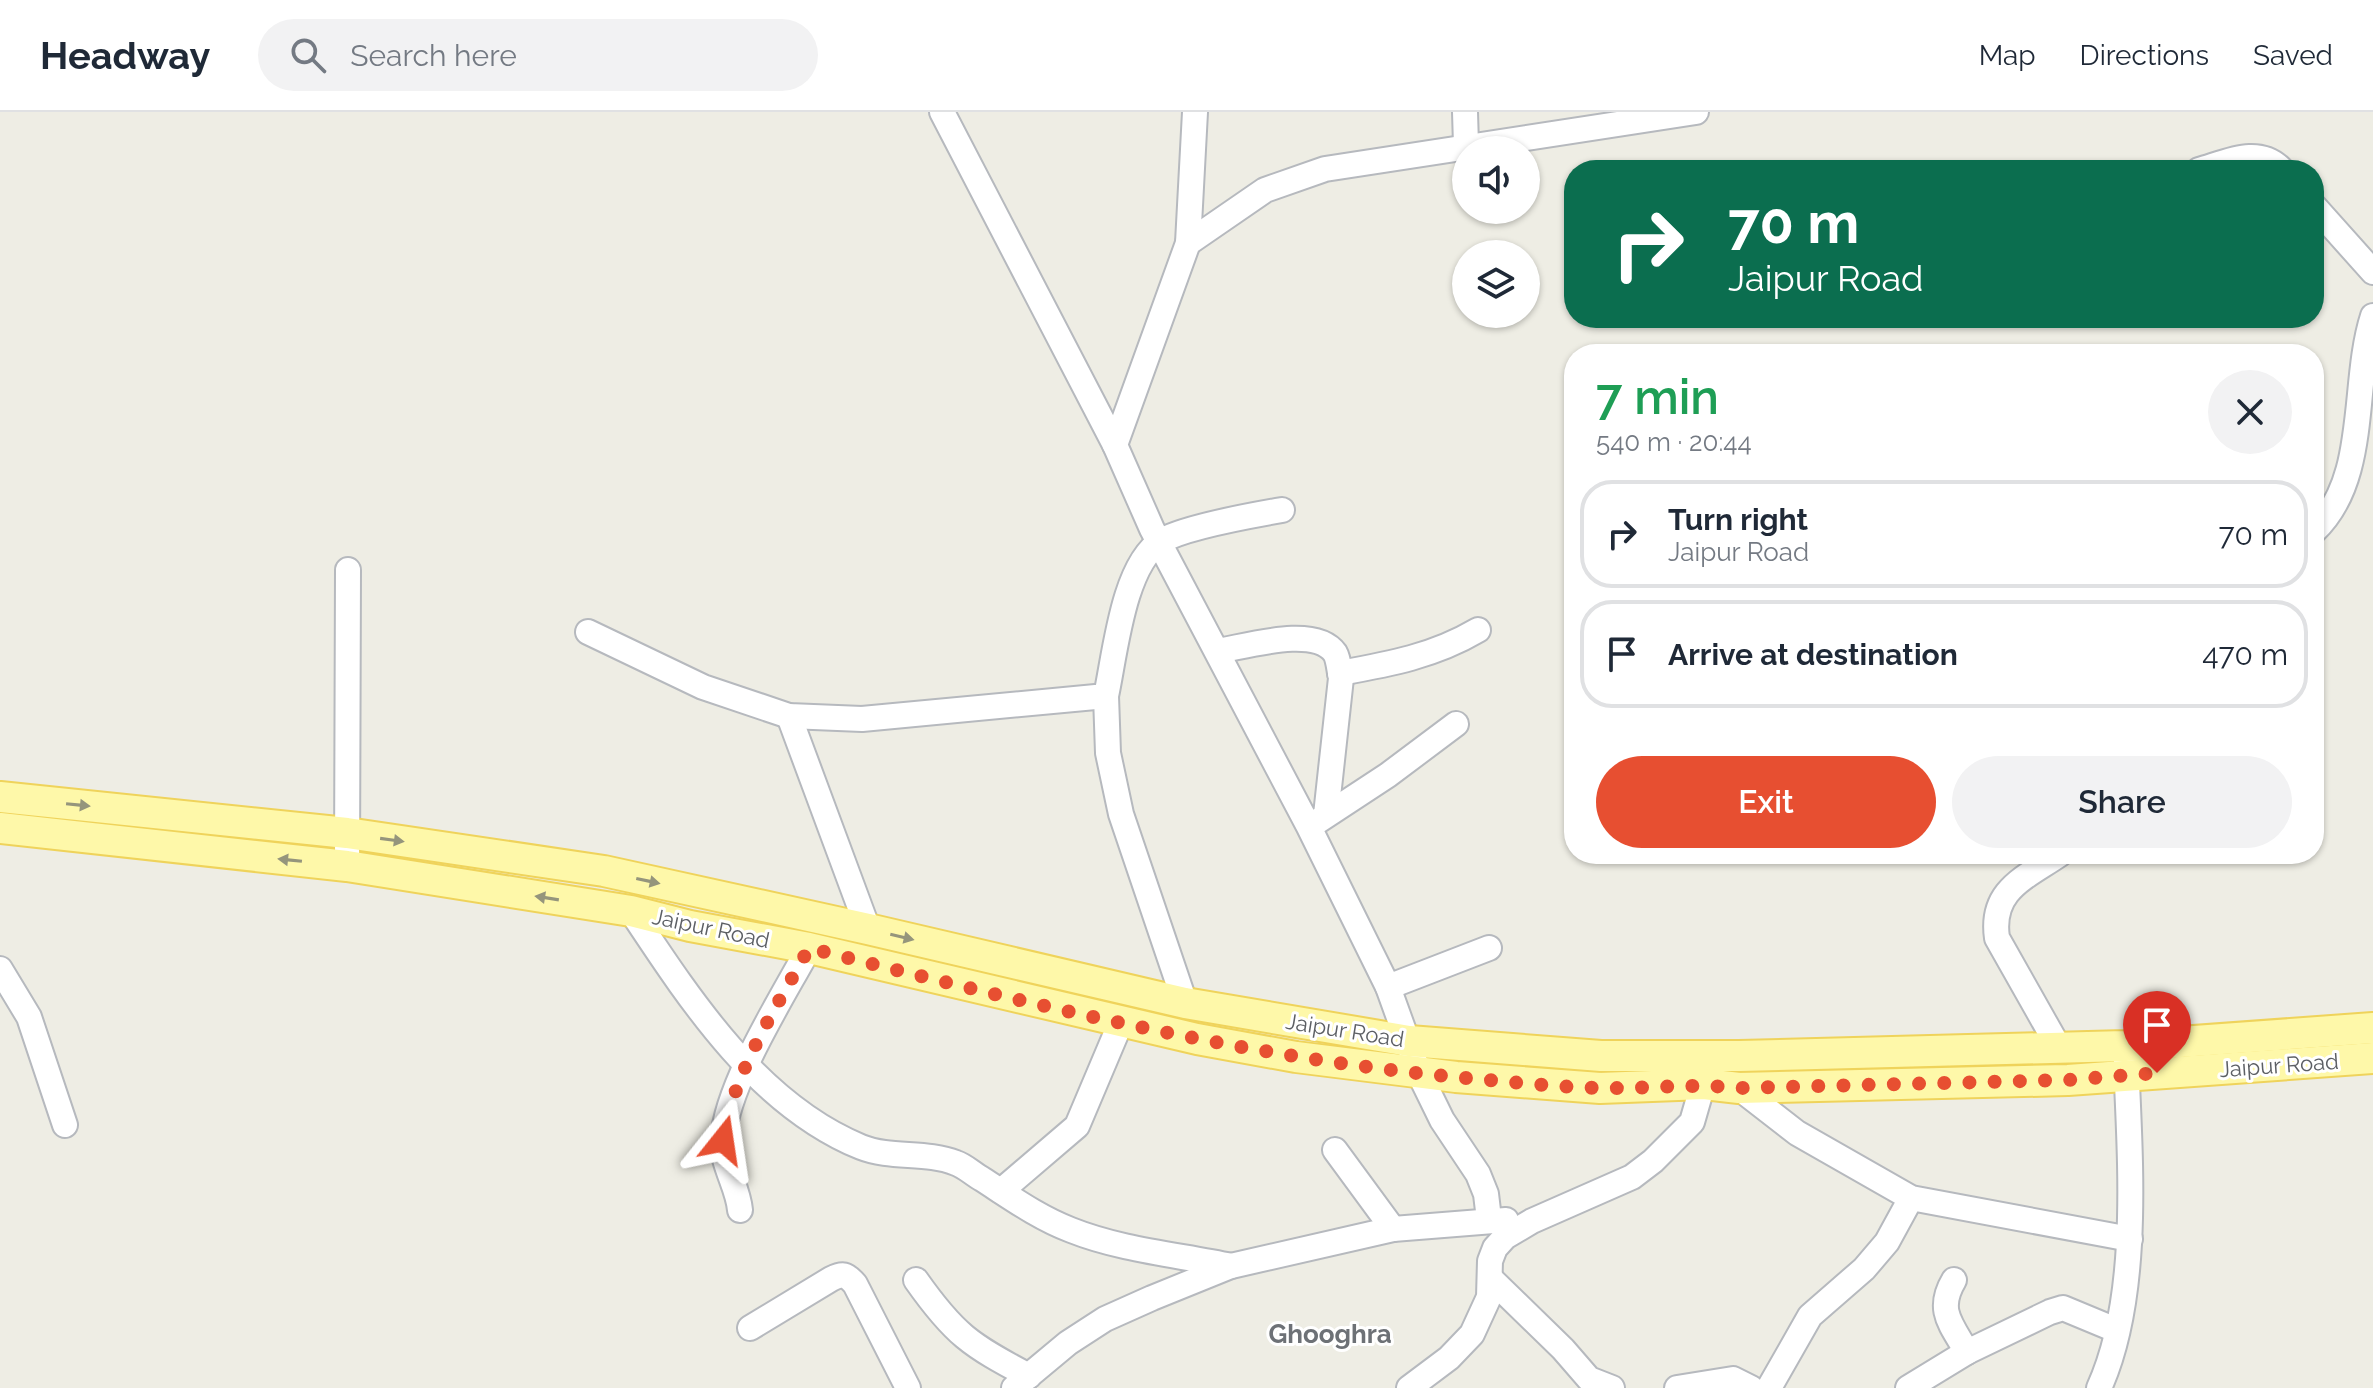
<!DOCTYPE html>
<html lang="en">
<head>
<meta charset="utf-8">
<style>
	body { margin:0; font-family:Raleway,sans-serif; background:#f2f2f3; color:#1f2937; height:100vh; display:flex; flex-direction:column; font-size:30px; white-space:nowrap }
	* { box-sizing:border-box; margin:0 }
	p { font-size:26px; color:#747a83 }
	.icon { flex:none; width:44px; height:44px; fill:none; stroke:currentColor; stroke-width:2; stroke-linecap:round; stroke-linejoin:round }
	.map { position:relative; flex:1; overflow:hidden }
	.details { position:absolute; left:1564px; top:232px; width:760px; height:520px; display:flex; flex-direction:column; background:#fff; border-radius:32px; box-shadow:0 2px 6px #0004 }
	.details>* { flex:none }
	.guide { position:absolute; left:1564px; top:48px; width:760px; height:168px; border-radius:32px; box-shadow:0 2px 6px #0004; background:#0b6e4f; color:#fff; overflow:hidden }
	.buttons { position:absolute; left:1452px; top:24px; display:grid; gap:16px }
	.buttons a { display:grid; place-items:center; width:88px; height:88px; border-radius:50%; background:#fff; box-shadow:0 2px 6px #0004; font-size:40px }
	.pin { position:absolute; display:grid; place-items:center; width:68px; height:68px; color:#fff; margin:-82px -34px; border-radius:50% 50% 50% 0; rotate:-45deg; box-shadow:0 0 8px #0007 }
	.pin .icon { rotate:45deg }
	.me { position:absolute; width:88px; margin:-44px; rotate:15deg; stroke-linejoin:round; filter:drop-shadow(0 0 6px #0008) }
	.turn { display:flex; align-items:center; gap:28px; height:168px; padding:0 32px; font-size:36px }
	.turn .icon { width:104px; height:104px; stroke-width:2.5 }
	.turn b { display:block; font-size:56px; line-height:68px }
	.round { display:grid; place-items:center; flex:none; width:84px; height:84px; border-radius:42px; background:#f2f2f3 }
	.overview { display:flex; align-items:center; justify-content:space-between; height:136px; padding:0 32px }
	h1 { font-size:48px; font-weight:600; line-height:60px; color:#1e9e55 }
	.cta { display:flex; gap:16px; margin-top:auto; padding:16px 32px }
	.cta a { flex:1; height:92px; border-radius:48px; background:#e74f31; color:#fff; font-size:32px; font-weight:600; line-height:92px; text-align:center }
	.cta a+a { background:#f2f2f3; color:#1f2937 }
	ul { padding:0; list-style:none }
	li { display:flex; align-items:center; gap:24px; height:108px; margin:0 16px 12px; padding:0 16px; border:4px solid #e0e1e3; border-radius:32px }
	li div { flex:1 }
	li b { display:block; font-size:30px }
	li em { font-style:normal }
	header { display:flex; align-items:center; gap:48px; box-sizing:border-box; height:112px; padding:0 40px; background:#fff; border-bottom:2px solid #e0e1e3 }
	header strong { font-size:38px }
	nav { display:flex; gap:44px; margin-inline-start:auto; font-size:28px }
	.search { width:560px; height:72px; background:#f2f2f3; display:flex; align-items:center; gap:20px; box-sizing:border-box; padding:0 28px; border-radius:44px; color:#747a83; font-size:30px }
	.map>svg:first-child { display:block }
	.lines { fill:none; stroke-linecap:round; stroke-linejoin:round }
	.minor-casing { stroke:#b6b9be; stroke-width:28 }
	.major-casing { stroke:#efd35b; stroke-width:34 }
	.minor { stroke:#fff; stroke-width:24 }
	.major { stroke:#fef8a9; stroke-width:30 }
	.oneway { fill:#95957c }
	.route { stroke:#e74f31; stroke-width:14; stroke-dasharray:0 25.2 }
	.labels { text-anchor:middle; stroke-width:6; stroke-linejoin:round; paint-order:stroke }
	.street-label { font-size:22px; fill:#5c5f64; stroke:#fff }
	.quarter-label { font-size:26px; font-weight:bold; fill:#6d7176; stroke:#fff }
</style>
</head>
<body>
<header>
<strong>Headway</strong>
<div class="search"><svg class="icon" aria-label="search" viewBox="0 0 24 24"><circle cx="10" cy="10" r="6"/><path d="M15 15l6 6"/></svg>Search here</div>
<nav><a>Map</a><a>Directions</a><a>Saved</a></nav>
</header>
<div class="map">
<svg width="2373" height="1276" viewBox="0 0 2373 1276">
	<rect width="100%" height="100%" fill="#eeede4"/>
	<g class="lines">
		<g class="minor-casing">
			<g id="minor">
				<path d="M942,0l173,333 37,84 157,298 79,160 31,86 23,47 36,54 8,20 3,25"/>
				<path d="M1465,0l1,33"/>
				<path d="M2199,58c28,-8 60,-25 83,0"/>
				<path d="M2314,94l59,66"/>
				<path d="M1188,131l77,-53 60,-21 371,-57"/>
				<path d="M1115,333l73,-202 7,-131"/>
				<path d="M2314,419c56,-53 37,-147 59,-215"/>
				<path d="M588,520l115,55 86,29 73,3 244,-23c9,-41 17,-131 55,-155 24,-14 92,-26 121,-31"/>
				<path d="M1218,539c30,-5 97,-26 117,2 4,7 4,17 6,25l-15,137"/>
				<path d="M1340,561c50,-9 94,-17 138,-43"/>
				<path d="M1106,584l2,57 13,61 64,189"/>
				<path d="M789,604l79,213"/>
				<path d="M1318,709l70,-46 68,-51"/>
				<path d="M347,754l1,-296"/>
				<path d="M631,799c59,89 127,194 230,236 30,12 65,4 95,16 9,3 17,11 26,16 28,18 57,39 89,51 50,20 108,25 160,36"/>
				<path d="M0,857l29,48 36,108"/>
				<path d="M1388,875l101,-39"/>
				<path d="M2058,934l-61,-108c-7,-48 28,-60 63,-84"/>
				<path d="M1739,976l58,45 114,65 219,41"/>
				<path d="M1001,1079l76,-65 44,-104"/>
				<path d="M740,1098c-2,-24 -19,-46 -17,-71 4,-55 59,-141 86,-191"/>
				<path d="M1393,1117l113,-9"/>
				<path d="M1490,1166l73,71 26,30 23,9"/>
				<path d="M916,1168c38,54 54,65 113,96"/>
				<path d="M1954,1168c-18,30 -3,44 13,72"/>
				<path d="M750,1216l81,-49c12,-6 15,-5 24,5l53,104"/>
				<path d="M1014,1276l54,-45 37,-24 47,-21 79,-32 162,-37 -58,-79"/>
				<path d="M1409,1276l40,-30 23,-24 17,-37 1,-36 5,-13 10,-11 27,-16 100,-44 21,-16 39,-39 15,-52"/>
				<path d="M1677,1276l56,-9 18,9"/>
				<path d="M1769,1276l41,-72 54,-47 23,-27 24,-44"/>
				<path d="M1908,1276l59,-36 83,-40 13,-4 53,22"/>
				<path d="M2099,1276c42,-92 31,-228 27,-328"/>
			</g>
		</g>
		<g class="major-casing">
			<g id="major">
				<path d="M0,685l347,36 257,38 264,58 317,74 224,38 192,15h138l386,-10 248,-18"/>
				<path d="M0,716l347,38 284,45 59,15 119,22 388,91 99,18 160,20 144,11 104,-4 35,4 329,-8 305,-22"/>
			</g>
		</g>
		<use href="#minor" class="minor"/>
		<use href="#major" class="major"/>
	</g>
	<defs><path id="oneway-solid" d="M-6-.8H1V-3.2L6.5 0L1 3.2V.8H-6Z" transform="scale(2)"/></defs>
	<g class="oneway">
		<use href="#oneway-solid" transform="translate(78 693) rotate(6)"/>
		<use href="#oneway-solid" transform="translate(392 728) rotate(8)"/>
		<use href="#oneway-solid" transform="translate(290 748) rotate(-174)"/>
		<use href="#oneway-solid" transform="translate(648 769) rotate(12)"/>
		<use href="#oneway-solid" transform="translate(547 786) rotate(-171)"/>
		<use href="#oneway-solid" transform="translate(902 825) rotate(13)"/>
	</g>
	<g class="lines">
		<path class="route" d="M723,1028c11,-69 53,-132 86,-192 213,54 427,108 646,129 48,4 97,10 145,11 47,1 93,-5 139,0l329,-8 89,-7"/>
	</g>
	<g class="labels">
		<g class="street-label">
			<text transform="translate(711 816) rotate(12)" y="8">Jaipur Road</text>
			<text transform="translate(1345 918) rotate(9)" y="8">Jaipur Road</text>
			<text transform="translate(2279 953) rotate(-4)" y="8">Jaipur Road</text>
		</g>
		<g class="quarter-label">
			<text x="1330" y="1231">Ghooghra</text>
		</g>
	</g>
</svg>
<div class="buttons">
<a><svg class="icon" aria-label="sound" viewBox="0 0 24 24"><path d="M4 9h4l5-4v14l-5-4H4zM17 9q2 3 0 6"/></svg></a>
<a><svg class="icon" aria-label="layers" viewBox="0 0 24 24"><path d="M12 4l9 5-9 5-9-5zM3 14l9 5 9-5"/></svg></a>
</div>
<div class="pin" style="left:2157px;top:961px;background:#d93025"><svg class="icon" aria-label="arrive" viewBox="0 0 24 24"><path d="M6 21V4h12l-3 4 3 4H6"/></svg></div>
<svg class="me" style="left:723px;top:1028px" viewBox="-20 -20 40 40"><path d="M0-17L14 15 0 8-14 15z" fill="#e74f31" stroke="#fff" stroke-width="4"/></svg>
<div class="guide">
<div class="turn"><svg class="icon" aria-label="right" viewBox="0 0 24 24"><path d="M7 20v-9h11M14 6l5 5-5 5"/></svg><div><b>70 m</b>Jaipur Road</div></div>
</div>
<section class="details">
<div class="overview"><div><h1>7 min</h1><p>540 m · 20:44</p></div><a class="round"><svg class="icon" aria-label="close" viewBox="0 0 24 24"><path d="M6 6l12 12M18 6L6 18"/></svg></a></div>
<ul>
<li><svg class="icon" aria-label="right" viewBox="0 0 24 24"><path d="M7 20v-9h11M14 6l5 5-5 5"/></svg><div><b>Turn right</b><p>Jaipur Road</p></div><em>70 m</em></li>
<li><svg class="icon" aria-label="arrive" viewBox="0 0 24 24"><path d="M6 21V4h12l-3 4 3 4H6"/></svg><div><b>Arrive at destination</b></div><em>470 m</em></li>
</ul>
<div class="cta"><a>Exit</a><a>Share</a></div>
</section>
</div>
</body>
</html>
